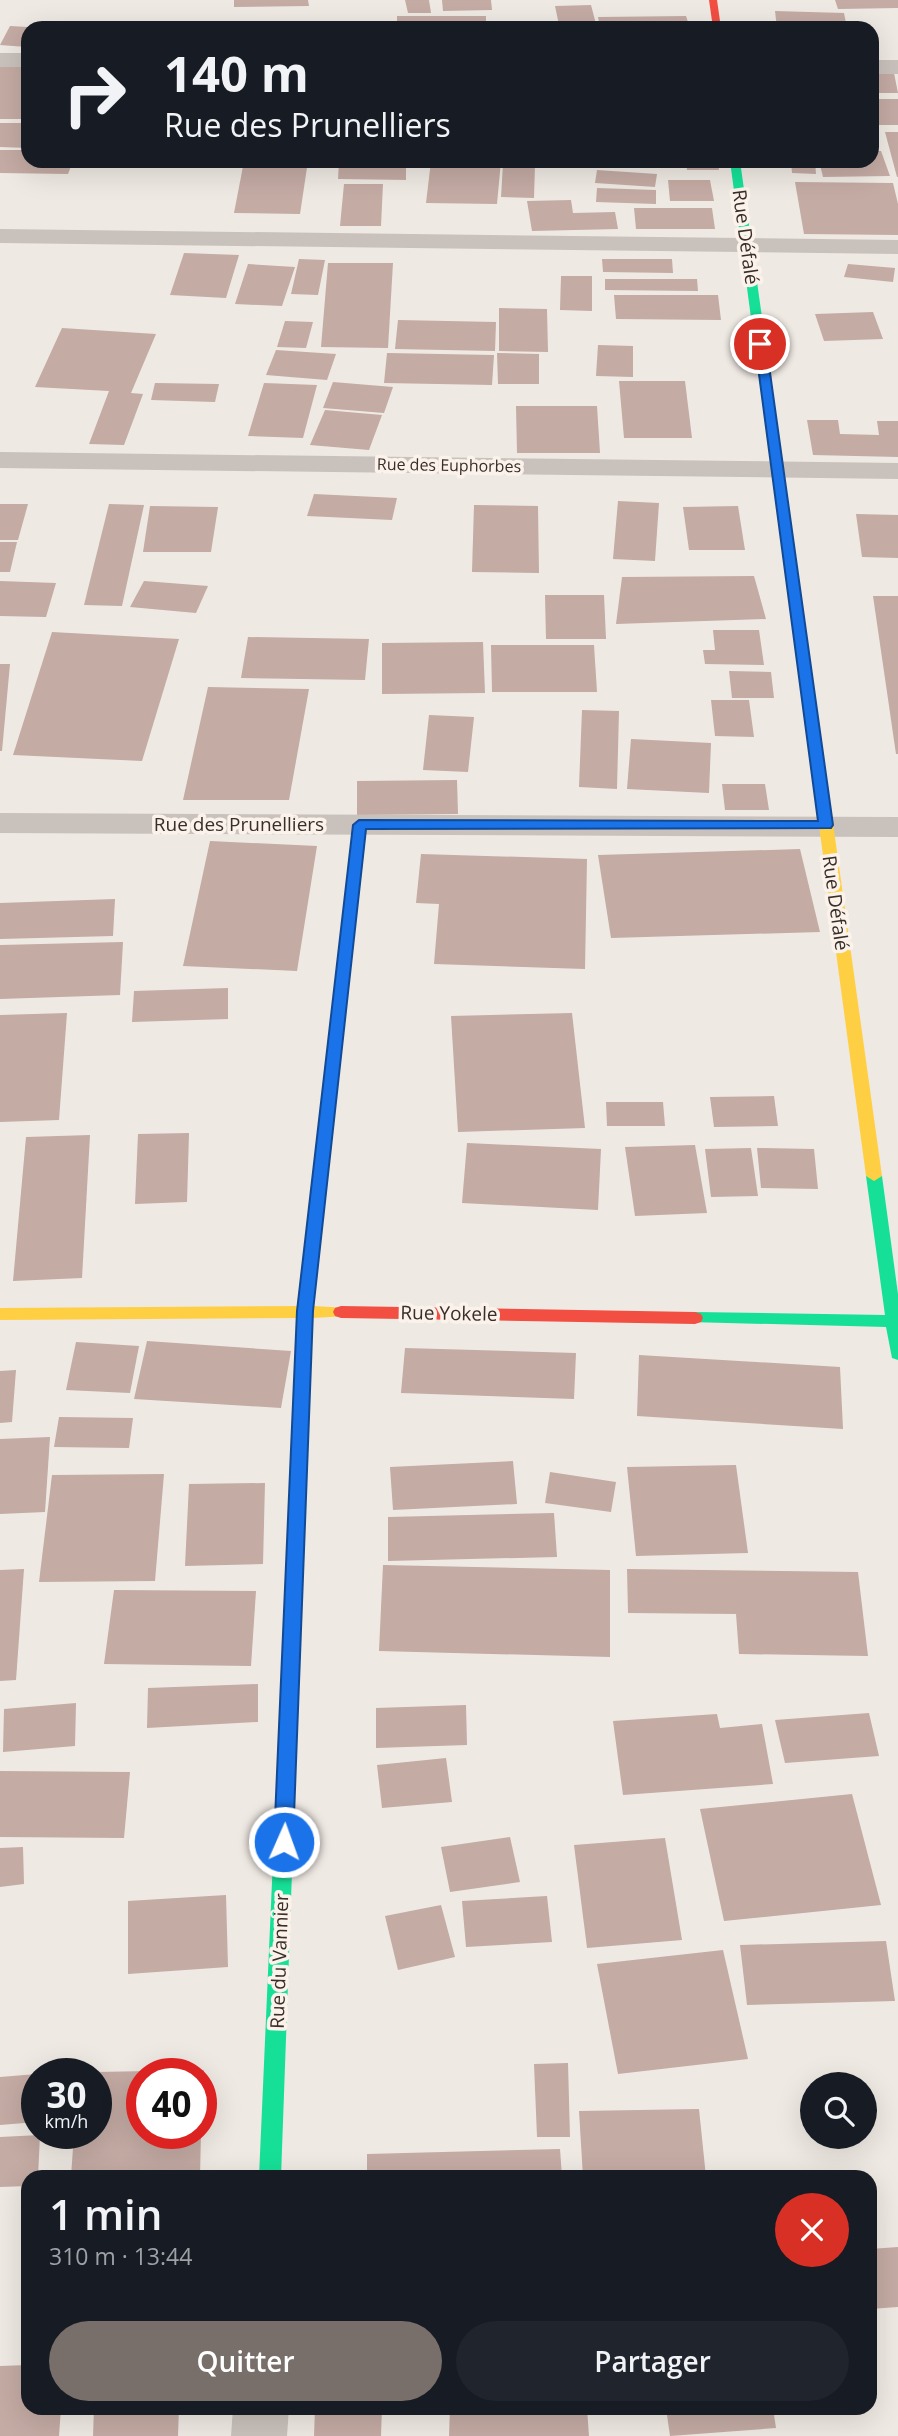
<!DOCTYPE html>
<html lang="fr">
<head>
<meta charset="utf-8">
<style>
	body { margin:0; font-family:"Open Sans",sans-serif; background:#20242c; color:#f1f3f6; height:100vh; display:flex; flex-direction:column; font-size:26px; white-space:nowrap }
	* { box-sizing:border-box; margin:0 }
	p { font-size:23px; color:#9ea1a6 }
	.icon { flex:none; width:38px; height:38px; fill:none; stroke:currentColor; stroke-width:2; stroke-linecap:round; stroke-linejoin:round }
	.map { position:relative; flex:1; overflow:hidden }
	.side { position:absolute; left:21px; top:2170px; width:856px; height:245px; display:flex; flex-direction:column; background:#171b24; border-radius:21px; box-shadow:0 7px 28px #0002 }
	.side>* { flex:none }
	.guide { position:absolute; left:21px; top:21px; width:858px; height:147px; border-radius:21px; box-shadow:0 7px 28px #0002; background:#171b24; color:#f1f3f6; overflow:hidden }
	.fabs { position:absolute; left:800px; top:2072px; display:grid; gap:14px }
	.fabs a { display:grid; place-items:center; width:77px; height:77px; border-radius:50%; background:#171b24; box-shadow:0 7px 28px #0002; font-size:35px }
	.speed { position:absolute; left:21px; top:2058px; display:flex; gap:14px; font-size:35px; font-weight:700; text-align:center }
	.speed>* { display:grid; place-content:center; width:91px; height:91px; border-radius:50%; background:#171b24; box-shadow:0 7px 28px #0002; line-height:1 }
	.speed small { font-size:18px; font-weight:400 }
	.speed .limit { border:10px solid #d22; background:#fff; color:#111 }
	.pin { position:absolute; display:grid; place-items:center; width:60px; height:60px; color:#fff; margin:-30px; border:4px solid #fff; border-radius:50%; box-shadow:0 2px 7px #0007 }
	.me { position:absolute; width:77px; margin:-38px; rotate:2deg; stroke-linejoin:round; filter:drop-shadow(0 0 5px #0008) }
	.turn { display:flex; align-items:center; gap:24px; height:147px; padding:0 28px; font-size:32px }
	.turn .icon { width:91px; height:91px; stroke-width:2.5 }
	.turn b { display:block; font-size:49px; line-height:60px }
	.round { display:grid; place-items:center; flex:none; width:74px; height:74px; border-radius:37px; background:#20242c }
	.summary { display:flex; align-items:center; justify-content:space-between; height:119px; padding:0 28px }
	h1 { font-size:42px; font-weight:600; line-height:52px }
	.cta { display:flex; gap:14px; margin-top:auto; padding:14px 28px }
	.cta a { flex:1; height:80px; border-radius:42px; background:#796f6a; color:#fff; font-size:28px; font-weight:600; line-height:80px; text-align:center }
	.cta a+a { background:#20242c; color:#f1f3f6 }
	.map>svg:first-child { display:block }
	.building { fill:#c4aba4 }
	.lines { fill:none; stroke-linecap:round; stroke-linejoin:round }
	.street { fill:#c9c1bc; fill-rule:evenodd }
	.fast { fill:#16e098; fill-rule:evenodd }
	.slow { fill:#ffcf43; fill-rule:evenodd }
	.jam { fill:#f24e42; fill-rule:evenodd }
	.route { fill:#1a73e8; stroke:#114b97; stroke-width:2 }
	.labels { text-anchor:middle; stroke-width:7; stroke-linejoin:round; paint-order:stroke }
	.far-street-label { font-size:16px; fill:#3a2e29; stroke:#fbf3eb }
	.street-label { font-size:19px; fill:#3a2e29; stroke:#fbf3eb }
</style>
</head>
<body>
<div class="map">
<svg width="898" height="2436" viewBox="0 0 898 2436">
	<rect width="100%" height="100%" fill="#efe9e3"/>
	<g class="building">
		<path d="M234,0h74l1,6 -75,1z"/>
		<path d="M405,0h24l2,13h-23z"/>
		<path d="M442,0h49l1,10 -49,1z"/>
		<path d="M835,0h63v8l-60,1z"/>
		<path d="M591,5l6,23h-50l12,-3 -4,-19z"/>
		<path d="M775,11l69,2 3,15h-70z"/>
		<rect x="397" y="16" width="89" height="12"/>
		<path d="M686,16l4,12h-90l-2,-11z"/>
		<path d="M10,26l18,1 -2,20 -26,-2z"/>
		<path d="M28,63v56h-28v-55z"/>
		<path d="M872,73h22l4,20h-26z"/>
		<rect x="872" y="99" width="26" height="26"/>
		<path d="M0,123h28v25l-28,-1z"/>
		<path d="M885,132h13v45h-1z"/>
		<path d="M0,150h28v11h45l-5,13 -68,-1z"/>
		<path d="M872,151h9l9,25 -67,1 -4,-16h53z"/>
		<path d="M244,161h64l-8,53 -66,-1z"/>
		<path d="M339,161h67v19l-68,-1z"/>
		<path d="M431,161h70l-4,43 -71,-1z"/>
		<path d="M609,161h67v5l-67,-2z"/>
		<path d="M686,161h32l1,9h-32z"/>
		<path d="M791,161h24l1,13 -24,-1z"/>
		<path d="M503,164l32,1 -1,33 -33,-1z"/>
		<path d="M597,170l60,4 -2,13 -60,-4z"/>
		<path d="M668,180h42l4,21h-44z"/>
		<path d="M795,182l98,1 5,21v31l-94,-1z"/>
		<path d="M344,184h39l-2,42h-41z"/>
		<path d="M597,188l59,2v14l-60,-2z"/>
		<path d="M571,200l2,13 42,-1 3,17 -86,2 -5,-30z"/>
		<path d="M634,208h78l3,21h-79z"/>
		<path d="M184,253l55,2 -13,43 -56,-3z"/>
		<path d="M299,259l26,1 -7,35 -27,-1z"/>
		<path d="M602,259h70l1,14 -70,-1z"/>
		<path d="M328,263h65l-5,85 -67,-1z"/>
		<path d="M248,264l47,3 -13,39 -47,-2z"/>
		<path d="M848,264l47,4 -2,14 -49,-5z"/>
		<path d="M561,276h31v35l-32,-1z"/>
		<path d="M605,279h92l1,12 -93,-1z"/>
		<path d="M614,295h104l3,25 -105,-1z"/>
		<path d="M499,308l48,1 1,43 -49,-1z"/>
		<path d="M873,312l10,27 -59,2 -9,-27z"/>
		<path d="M398,320l98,2 -1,29 -100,-2z"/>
		<path d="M285,321l28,1 -7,26 -29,-1z"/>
		<path d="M62,328l94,6 -25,59 12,1 -19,51 -35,-1 20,-53 -74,-4z"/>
		<path d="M598,345l35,1v31l-37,-1z"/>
		<path d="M276,350l60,4 -9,26 -61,-5z"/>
		<path d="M387,353l107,2 -2,30 -108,-2z"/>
		<path d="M497,353l42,1v30h-41z"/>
		<path d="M619,381h66l7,57h-68z"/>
		<path d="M333,382l60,5 -9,26 -61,-5z"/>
		<path d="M155,383l64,1 -4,18 -64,-2z"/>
		<path d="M264,383l53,2 -14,53 -55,-2z"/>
		<path d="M516,406h81l3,47h-83z"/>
		<path d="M325,410l57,5 -13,35 -59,-5z"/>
		<path d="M807,420h31l2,14 39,1 -2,-14h21v36l-85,-2z"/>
		<path d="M314,494l83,4 -5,22 -85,-4z"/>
		<path d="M618,501l41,2 -4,58 -42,-2z"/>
		<path d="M0,504h28l-10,36h-18z"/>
		<path d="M109,504l35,1 -22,101 -38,-1z"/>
		<path d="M474,505l64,1 1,67 -67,-1z"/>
		<path d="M150,506l68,1 -7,45h-68z"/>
		<path d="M738,506l7,44h-56l-6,-43z"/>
		<path d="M856,514l42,1v43l-36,-1z"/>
		<path d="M0,542h17l-7,30h-10z"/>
		<path d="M754,576l12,43 -150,5 6,-47z"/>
		<path d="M0,581l56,2 -10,34 -46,-1z"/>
		<path d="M144,581l64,5 -12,27 -66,-6z"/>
		<path d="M545,595h59l2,44h-60z"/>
		<path d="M873,596h25v158h-2z"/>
		<path d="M713,630h46l5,35 -59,-1 -2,-14h12z"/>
		<path d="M52,632l127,7 -37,122 -129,-6z"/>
		<path d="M248,637l121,2 -4,41 -124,-2z"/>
		<path d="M483,642l2,51 -103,1v-51z"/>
		<path d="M491,645h103l3,47h-105z"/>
		<path d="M0,664h10l-8,87h-2z"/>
		<path d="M729,671l42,1 3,26h-42z"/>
		<path d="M208,687l101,2 -20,111h-106z"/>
		<path d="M711,700h38l5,37 -39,-1z"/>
		<path d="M582,710l37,1 -2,78 -38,-2z"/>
		<path d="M429,715l45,2 -6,55 -45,-2z"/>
		<path d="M631,739l80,4 -2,50 -82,-4z"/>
		<path d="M457,780l1,34 -101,1v-34z"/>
		<path d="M722,784h43l4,26h-44z"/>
		<path d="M210,841l107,5 -20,125 -114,-5z"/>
		<path d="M800,849l20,83 -209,6 -13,-83z"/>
		<path d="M421,854l166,5 -2,110 -151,-5 5,-60 -23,-1z"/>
		<path d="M115,899l-2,37 -113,3v-36z"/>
		<path d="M123,942l-3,53 -120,4v-54z"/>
		<path d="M228,988v31l-96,3 2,-31z"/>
		<path d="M67,1013l-8,107 -59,2v-107z"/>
		<path d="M572,1013l13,115 -127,4 -7,-116z"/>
		<path d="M774,1096l4,30 -64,1 -4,-30z"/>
		<path d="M606,1102h57l2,24h-58z"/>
		<path d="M189,1133l-2,69 -52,2 3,-70z"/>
		<path d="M90,1135l-8,143 -69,3 13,-144z"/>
		<path d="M467,1143l134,6 -3,61 -136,-7z"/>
		<path d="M695,1145l12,68 -72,3 -10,-69z"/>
		<path d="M751,1148l7,48 -47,1 -6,-48z"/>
		<path d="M757,1148l57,1 4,40 -57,-1z"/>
		<path d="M147,1341l144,10 -10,57 -147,-9z"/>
		<path d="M76,1342l63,4 -9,47 -64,-3z"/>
		<path d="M405,1348l171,5 -2,46 -173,-6z"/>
		<path d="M639,1355l201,12 3,62 -206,-13z"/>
		<path d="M16,1370l-4,52 -12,1v-52z"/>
		<path d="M59,1417l74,1 -4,30 -75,-1z"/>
		<path d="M50,1437l-5,75 -45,2v-75z"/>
		<path d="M513,1461l4,43 -124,6 -3,-43z"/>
		<path d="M736,1465l12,88 -112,3 -9,-89z"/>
		<path d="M550,1472l66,10 -5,30 -66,-9z"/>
		<path d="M164,1474l-9,107 -116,1 13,-107z"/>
		<path d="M265,1483l-2,81 -78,2 4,-82z"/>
		<path d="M554,1513l3,44 -169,4v-44z"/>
		<path d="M383,1565l227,5v87l-231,-6z"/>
		<path d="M24,1569l-8,111 -16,1v-111z"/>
		<path d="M627,1569l231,3 10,84 -129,-2 -3,-40 -108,-1z"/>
		<path d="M114,1590l142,1 -5,75 -147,-2z"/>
		<path d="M258,1684v38l-111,6 1,-40z"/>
		<path d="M76,1703l-1,43 -72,6 1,-43z"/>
		<path d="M466,1705l1,40 -91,3v-40z"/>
		<path d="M869,1713l10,43 -94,7 -10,-43z"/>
		<path d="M717,1714l3,14 42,-4 11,60 -150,11 -10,-74z"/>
		<path d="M446,1758l6,44 -70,6 -5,-43z"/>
		<path d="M0,1771l130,1 -6,66 -124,-1z"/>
		<path d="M852,1794l29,111 -157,16 -24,-112z"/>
		<path d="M510,1837l10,45 -70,10 -9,-45z"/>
		<path d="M665,1838l17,102 -95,8 -13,-103z"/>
		<path d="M23,1847l1,37 -24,3v-39z"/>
		<path d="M226,1895l2,72 -100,7v-73z"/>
		<path d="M547,1896l5,46 -86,5 -4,-46z"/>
		<path d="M441,1905l14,52 -57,13 -13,-54z"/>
		<path d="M886,1941l9,60 -148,4 -7,-60z"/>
		<path d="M723,1950l25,109 -130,15 -21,-110z"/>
		<path d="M568,2063l2,74h-33l-3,-73z"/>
		<path d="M204,2070l-1,11 -2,-7h-59v59h59l-1,44h-129l3,-44h22v-61z"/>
		<path d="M37,2074v48l-37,3v-48z"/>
		<path d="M699,2109l7,68h-123l-4,-66z"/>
		<path d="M40,2135l-2,42h-10v9l-28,1v-50z"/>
		<path d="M560,2149l2,28h-195v-23z"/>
		<path d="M898,2247v60l-28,2v-60z"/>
		<path d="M28,2365v43h33l-2,28h-59v-70z"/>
		<path d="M94,2408h85l-1,28h-85z"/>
		<path d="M315,2408h67l-1,28h-67z"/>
		<path d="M450,2408h137l2,28h-140z"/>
		<path d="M666,2408h107l3,20 -106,8z"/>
	</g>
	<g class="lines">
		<g class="street">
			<rect x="0" y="53" width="28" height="14"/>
			<rect x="872" y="60" width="26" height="14"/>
			<path d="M0,229l898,11v14l-898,-11z"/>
			<path d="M0,452l898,11v16l-898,-11z"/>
			<path d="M0,813l898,4v20l-898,-4z"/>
			<path d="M233,2408h56l-2,28h-56z"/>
		</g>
		<g class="fast">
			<path d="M730,161h10l83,590 -7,4 -7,-4z"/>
			<path d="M360,821l7,4 -17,149 -7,5 -7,-5 17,-149z"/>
			<path d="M874,1171l8,5 16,118v66l-6,-2 -6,-31 -197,-5 -2,-4 2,-4 6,-2 190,3 -19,-139z"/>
			<path d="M300,1422l6,1 2,5 -27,749h-22l33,-749 2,-5z"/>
		</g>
		<g class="slow">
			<path d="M816,747l7,4 59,425 -8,5 -8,-5 -57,-425z"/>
			<path d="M343,969l7,5 -36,332 33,2 2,4 -2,4 -34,2 -5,110 -2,5h-12l-2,-5 5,-110 -297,2v-12l297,-2 39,-332z"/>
		</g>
		<g class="jam">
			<path d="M709,0h8l4,28h-8z"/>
			<path d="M341,1306l354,6 6,2 2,4 -2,4 -6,2 -354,-6 -6,-2 -2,-4 2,-4z"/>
		</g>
	</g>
	<path class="route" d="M760,341l6,3 67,481 -2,3 -465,1 -53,482 -20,531 -3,6 -6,2 -7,-2 -3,-6 23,-531 56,-486 6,-5 459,1 -63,-477z"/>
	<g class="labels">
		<g class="far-street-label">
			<text transform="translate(449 465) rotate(1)" y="6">Rue des Euphorbes</text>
		</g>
		<g class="street-label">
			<text transform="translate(746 237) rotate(82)" y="7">Rue Défalé</text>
			<text x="239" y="831">Rue des Prunelliers</text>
			<text transform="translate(836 903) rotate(82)" y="7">Rue Défalé</text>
			<text transform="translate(449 1313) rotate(1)" y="7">Rue Yokele</text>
			<text transform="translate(279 1961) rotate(-88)" y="7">Rue du Vannier</text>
		</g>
	</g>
</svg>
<div class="fabs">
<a><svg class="icon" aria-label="search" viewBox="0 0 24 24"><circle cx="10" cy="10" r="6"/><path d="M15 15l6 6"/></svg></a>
</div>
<div class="speed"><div>30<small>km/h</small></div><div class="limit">40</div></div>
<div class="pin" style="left:760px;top:344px;background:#d93025"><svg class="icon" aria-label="arrive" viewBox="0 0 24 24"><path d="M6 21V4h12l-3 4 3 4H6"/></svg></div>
<svg class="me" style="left:284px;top:1842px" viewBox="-20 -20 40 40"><circle r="17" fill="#1a73e8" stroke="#fff" stroke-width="3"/><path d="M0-11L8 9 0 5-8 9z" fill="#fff"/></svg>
<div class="guide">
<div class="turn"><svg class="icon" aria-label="right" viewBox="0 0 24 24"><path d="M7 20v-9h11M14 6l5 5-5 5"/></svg><div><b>140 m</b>Rue des Prunelliers</div></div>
</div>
<section class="side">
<div class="summary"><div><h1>1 min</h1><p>310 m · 13:44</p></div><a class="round" style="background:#d93025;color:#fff"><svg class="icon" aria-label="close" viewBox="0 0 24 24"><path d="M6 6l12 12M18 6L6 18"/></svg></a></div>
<div class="cta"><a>Quitter</a><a>Partager</a></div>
</section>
</div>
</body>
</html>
